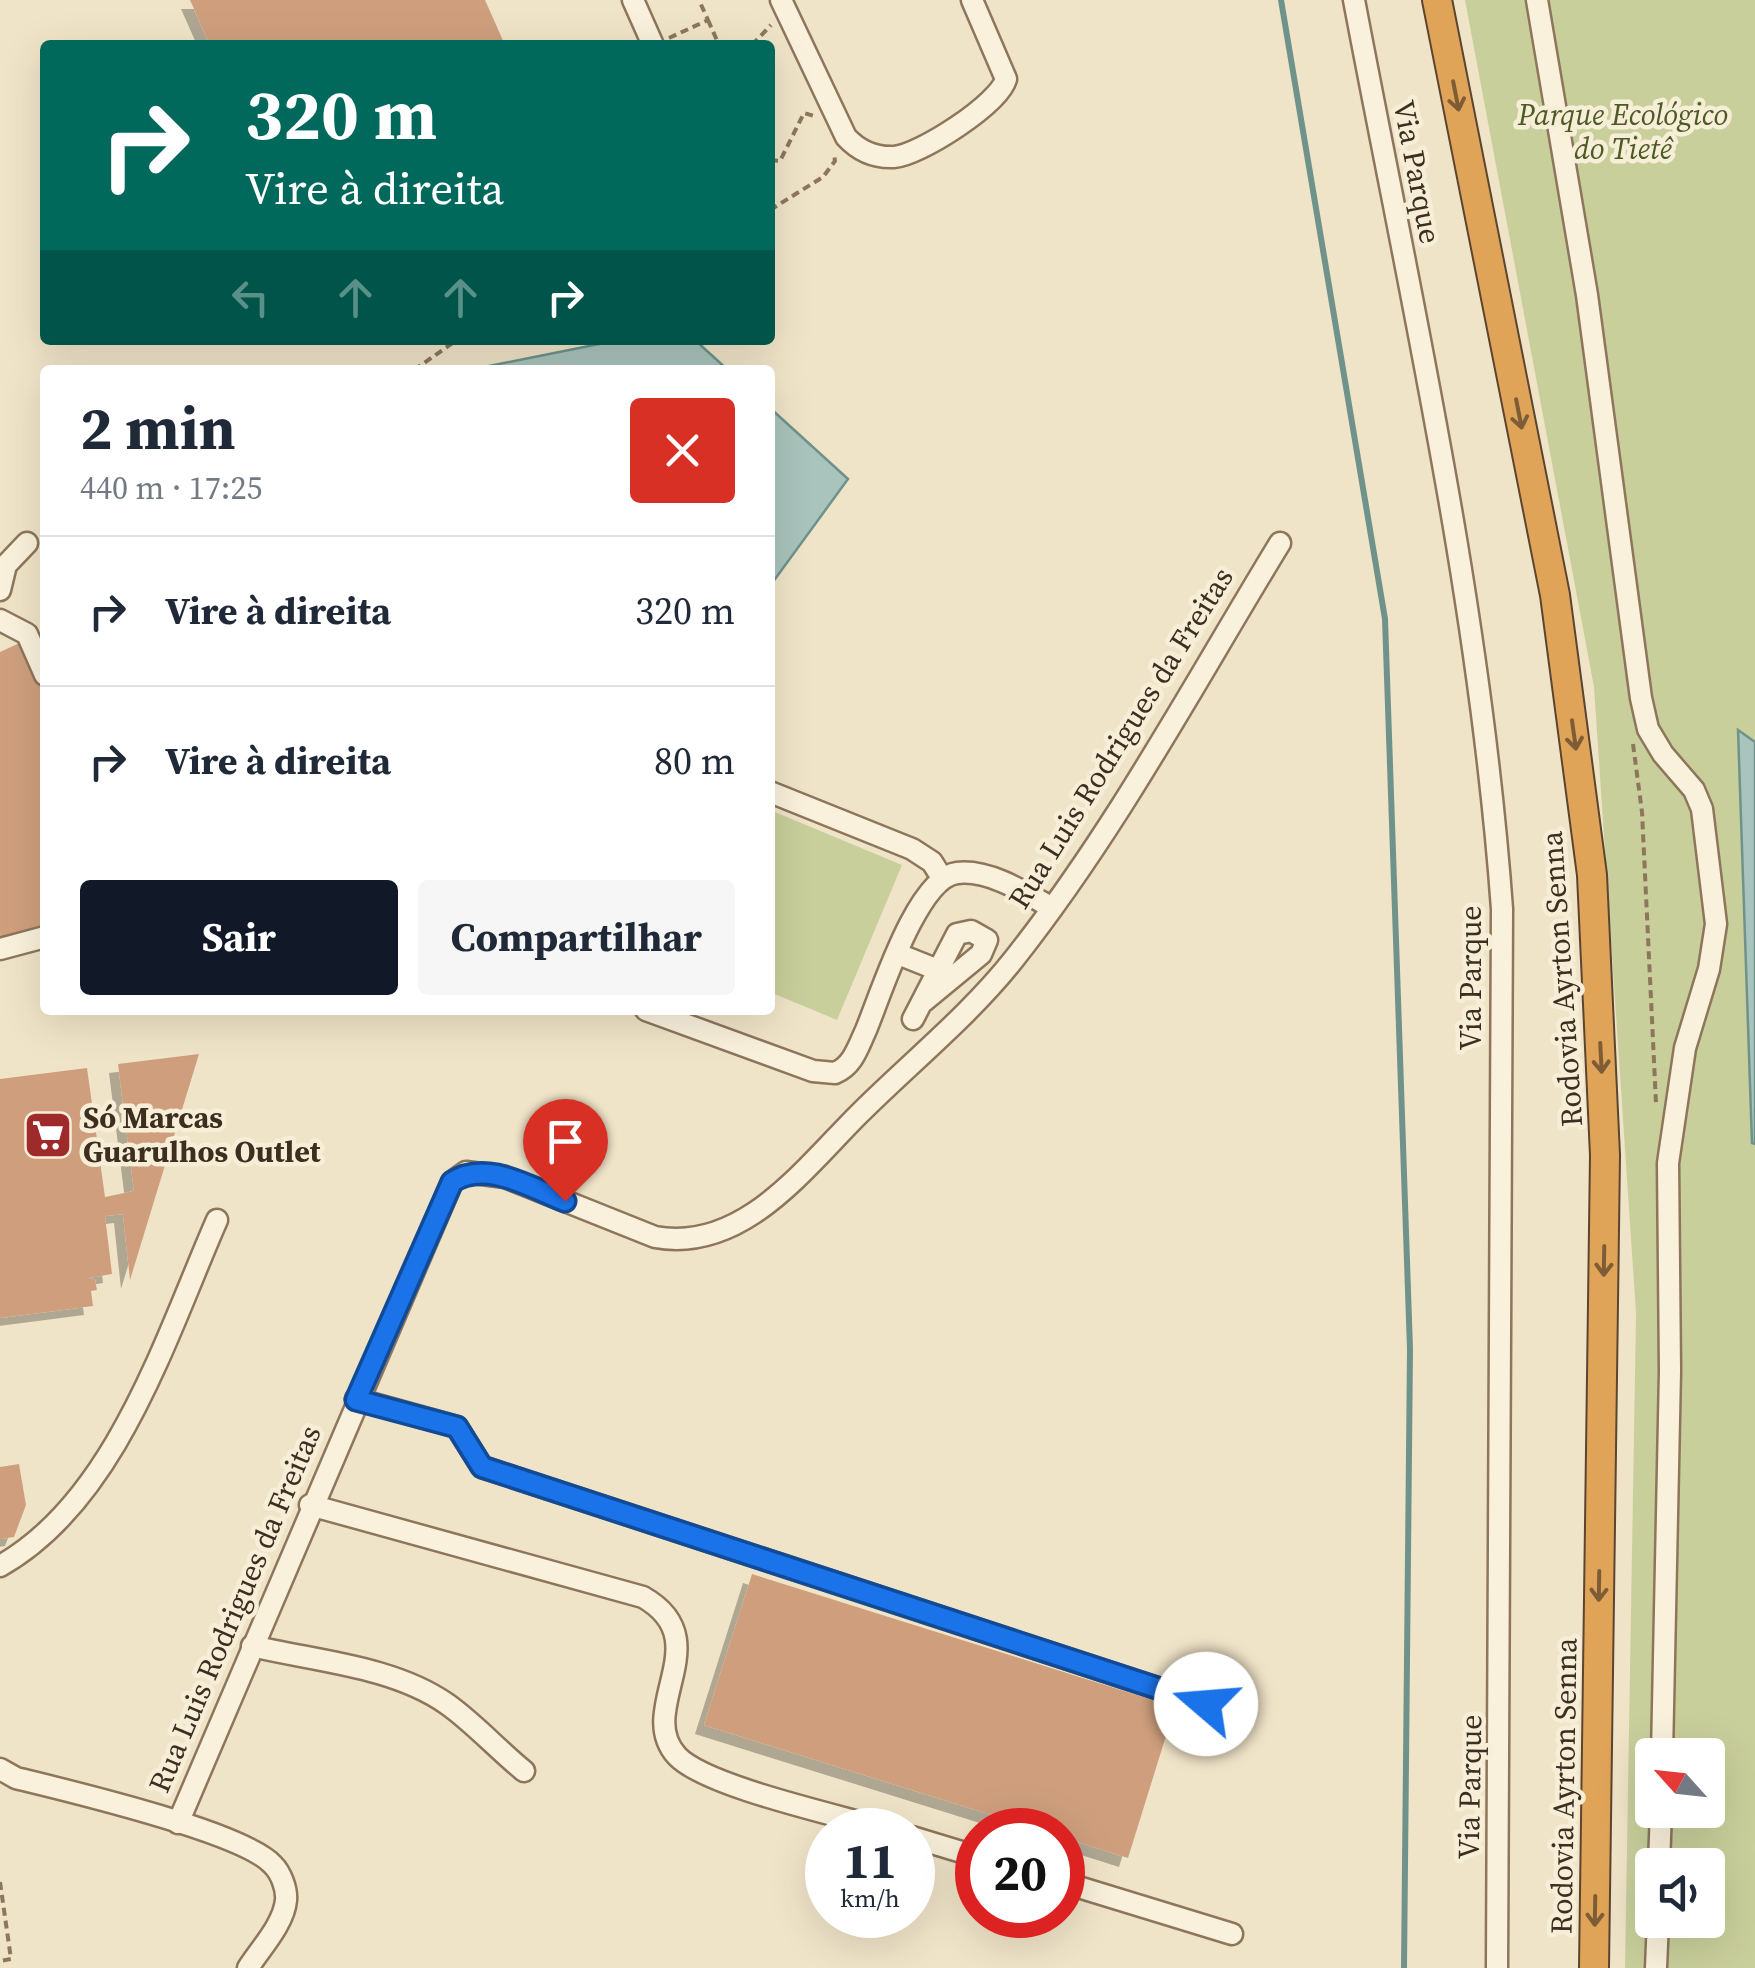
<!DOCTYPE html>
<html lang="pt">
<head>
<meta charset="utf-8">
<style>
	body { margin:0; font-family:"Source Serif 4",serif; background:#f6f6f7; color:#1f2937; height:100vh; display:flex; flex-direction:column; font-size:38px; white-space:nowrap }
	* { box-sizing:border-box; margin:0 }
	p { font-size:32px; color:#747a83 }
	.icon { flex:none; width:55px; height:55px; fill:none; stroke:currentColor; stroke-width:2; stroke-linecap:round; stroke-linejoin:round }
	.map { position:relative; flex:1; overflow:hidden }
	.panel { position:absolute; left:40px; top:365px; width:735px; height:650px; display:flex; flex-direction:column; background:#fff; border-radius:10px; box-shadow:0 10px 40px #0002 }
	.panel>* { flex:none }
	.top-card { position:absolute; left:40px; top:40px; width:735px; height:305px; border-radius:10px; box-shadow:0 10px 40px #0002; background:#00695c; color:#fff; overflow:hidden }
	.needle { width:65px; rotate:297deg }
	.controls { position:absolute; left:1635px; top:1738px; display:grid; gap:20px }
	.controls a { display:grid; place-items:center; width:90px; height:90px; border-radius:10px; background:#fff; box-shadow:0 10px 40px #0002; font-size:50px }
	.speed { position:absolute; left:805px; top:1808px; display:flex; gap:20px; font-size:50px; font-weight:700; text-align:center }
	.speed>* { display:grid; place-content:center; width:130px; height:130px; border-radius:50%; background:#fff; box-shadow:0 10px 40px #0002; line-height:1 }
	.speed small { font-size:25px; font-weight:400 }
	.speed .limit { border:15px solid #d22; background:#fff; color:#111 }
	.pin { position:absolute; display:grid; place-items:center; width:85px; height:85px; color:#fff; margin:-102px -42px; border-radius:50% 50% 50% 0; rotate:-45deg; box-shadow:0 0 10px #0007 }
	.pin .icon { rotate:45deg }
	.me { position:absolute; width:110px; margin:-55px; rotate:288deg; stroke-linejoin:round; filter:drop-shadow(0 0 8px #0008) }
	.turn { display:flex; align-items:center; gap:35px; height:210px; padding:0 40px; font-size:45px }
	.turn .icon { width:130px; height:130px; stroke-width:2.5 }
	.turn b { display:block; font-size:70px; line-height:85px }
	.lanes { display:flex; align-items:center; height:95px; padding:0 40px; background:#0003; justify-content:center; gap:50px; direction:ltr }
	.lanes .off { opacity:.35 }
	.round { display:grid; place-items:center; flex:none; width:105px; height:105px; border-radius:10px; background:#f6f6f7 }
	.head { display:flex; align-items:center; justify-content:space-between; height:170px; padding:0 40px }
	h1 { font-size:60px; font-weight:700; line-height:75px }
	.button { display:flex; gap:20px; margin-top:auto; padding:20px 40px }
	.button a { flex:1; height:115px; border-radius:10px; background:#111827; color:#fff; font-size:40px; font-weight:700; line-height:115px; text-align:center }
	.button a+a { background:#f6f6f7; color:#1f2937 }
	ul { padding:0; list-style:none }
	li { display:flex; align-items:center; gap:30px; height:150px; padding:0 40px; border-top:2px solid #e0e1e3 }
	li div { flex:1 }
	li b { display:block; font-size:38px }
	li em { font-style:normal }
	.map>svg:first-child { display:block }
	.green { fill:#c9cf9b; fill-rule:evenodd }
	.water { fill:#a9c4bc; stroke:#6f938a; stroke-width:2.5 }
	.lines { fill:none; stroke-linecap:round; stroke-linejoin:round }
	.stream { stroke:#6f938a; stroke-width:6 }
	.building { fill:#cf9f7d; filter:url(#shadow) }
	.minor-casing { stroke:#8d765c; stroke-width:25 }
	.highway-casing { stroke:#5b4430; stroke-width:32 }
	.path { stroke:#8d765c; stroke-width:4; stroke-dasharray:8 5; stroke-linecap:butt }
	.minor { stroke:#faf1dc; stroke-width:20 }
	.highway { stroke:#e0a458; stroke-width:28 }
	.oneway { stroke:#7e5d36 }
	.route-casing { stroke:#114b97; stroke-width:25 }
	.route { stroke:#1a73e8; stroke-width:18 }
	.labels { text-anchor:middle; stroke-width:9; stroke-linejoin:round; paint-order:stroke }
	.park-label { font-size:30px; font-style:italic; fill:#4d5a26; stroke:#f7eed8 }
	.street-label { font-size:30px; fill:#3d2e20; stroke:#f7eed8 }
	.poi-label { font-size:30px; font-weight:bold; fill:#3d2e20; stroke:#f7eed8; text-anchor:start }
</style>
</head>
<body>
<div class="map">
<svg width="1755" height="1968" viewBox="0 0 1755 1968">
	<defs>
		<filter id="shadow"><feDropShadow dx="-9" dy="9" stdDeviation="0" flood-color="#0004"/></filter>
	</defs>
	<rect width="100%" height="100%" fill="#f0e4c8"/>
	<g class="green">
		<path d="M1465,0h290v1968h-130l11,-655 -42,-626zM1652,1755h56v55h-56zM1652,1865h56v55h-56z"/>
		<path d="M770,810l132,55 -65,155 -67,-28z"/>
	</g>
	<g class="water">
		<path d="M619,340h76l33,30h-259z"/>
		<path d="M770,408l78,71 -78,107z"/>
		<path d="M1738,730l17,12v402l-3,-1z"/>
	</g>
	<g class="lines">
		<path class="stream" d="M1281,0l104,619 25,730 -6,619"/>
	</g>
	<g class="building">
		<path d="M190,0h295l20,45h-295z"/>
		<path d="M24,641l21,47v238l-39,19 -6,-13v-280z"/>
		<path d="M199,1054l-69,226 -7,-66 -18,2 7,58 -24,4 7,2 2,10 -6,1 2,15 -93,12v-239l87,-11 18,129 29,-6 -16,-127z"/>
		<path d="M19,1464l7,41 -12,32 -14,2v-72z"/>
		<path d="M752,1574l423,133 -47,151 -66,-21v-7h-22l-336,-105z"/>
	</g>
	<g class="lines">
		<g class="minor-casing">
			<g id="minor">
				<path d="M633,0l20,45"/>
				<path d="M781,0l65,137c13,14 29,21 48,20 26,-2 105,-53 112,-78l-34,-79"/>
				<path d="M1354,0c57,301 126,604 148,909l-5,1059"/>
				<path d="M1537,0l50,295 54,403 7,31 15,25 31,36 8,19 14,115 -7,45 -24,79 -17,115 2,208 -8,384"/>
				<path d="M0,590l6,-25 21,-22"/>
				<path d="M0,620l27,14 18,41"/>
				<path d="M770,792l142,57 20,13 10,16"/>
				<path d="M0,949l45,-12"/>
				<path d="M898,954l40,16"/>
				<path d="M646,1010l167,61 22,2c18,-7 23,-26 31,-43 15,-36 51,-152 91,-157 32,-4 69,20 95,35"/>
				<path d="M913,1019l44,-85 14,-3 16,9 -6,14 -57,47"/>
				<path d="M356,1399l101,28 25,40 760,249"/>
				<path d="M310,1505l333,92c77,44 -9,112 34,159 29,31 165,60 211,74"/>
				<path d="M0,1566c116,-65 166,-230 217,-346"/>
				<path d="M252,1646c62,15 141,20 195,58 27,19 51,46 77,67"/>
				<path d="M0,1769l16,9c49,12 228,54 257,87 8,8 14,24 13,35 -2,24 -26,49 -38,68"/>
				<path d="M178,1823l274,-641 14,-10 39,5 150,60c87,16 148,-67 204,-123 51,-51 111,-99 155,-155 102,-129 181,-277 266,-416"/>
				<path d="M912,1837l66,20"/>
				<path d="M1659,1865l2,-55"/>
				<path d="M1062,1882l170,52"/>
				<path d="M1656,1968l2,-48"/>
			</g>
		</g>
		<g class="highway-casing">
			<path id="highway" d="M1437,0l118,595 37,280 13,280 -11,813"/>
		</g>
		<g class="path">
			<path d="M708,20l11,25"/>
			<path d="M669,38l39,-18 -9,-20"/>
			<path d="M752,45l19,-20"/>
			<path d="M770,160l10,1 24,-48 10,3"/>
			<path d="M770,210l53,-33 12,-16 -1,-7"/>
			<path d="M414,370l43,-30"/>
			<path d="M1633,744l9,68 14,291"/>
			<path d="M1646,1798v-30"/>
			<path d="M0,1882l11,77 -11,2"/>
			<path d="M1643,1908l1,-30"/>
		</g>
		<use href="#minor" class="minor"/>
		<use href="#highway" class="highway"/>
	</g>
	<defs><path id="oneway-shaft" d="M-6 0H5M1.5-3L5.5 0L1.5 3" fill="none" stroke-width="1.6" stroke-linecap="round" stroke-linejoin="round" transform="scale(2.5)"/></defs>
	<g class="oneway">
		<use href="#oneway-shaft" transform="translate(1456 96) rotate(79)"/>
		<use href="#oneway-shaft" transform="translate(1519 414) rotate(79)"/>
		<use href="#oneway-shaft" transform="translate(1574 735) rotate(82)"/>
		<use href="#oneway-shaft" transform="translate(1601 1058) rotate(87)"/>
		<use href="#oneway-shaft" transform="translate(1604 1261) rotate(91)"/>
		<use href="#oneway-shaft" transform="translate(1599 1586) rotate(91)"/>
		<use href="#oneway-shaft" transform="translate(1595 1911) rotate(91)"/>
	</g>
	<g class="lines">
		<g class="route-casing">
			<path id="route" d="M565,1201c-34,-13 -79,-42 -113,-19l-96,218 101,27 25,40 724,237"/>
		</g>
		<use href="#route" class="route"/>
	</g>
	<defs>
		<g id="supermarket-square" transform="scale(2.5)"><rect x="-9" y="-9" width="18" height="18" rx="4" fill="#9e2a2b" stroke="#f7eed8"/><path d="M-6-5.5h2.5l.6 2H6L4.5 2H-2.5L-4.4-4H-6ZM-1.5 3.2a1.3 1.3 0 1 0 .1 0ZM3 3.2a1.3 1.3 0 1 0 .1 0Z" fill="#fff"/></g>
	</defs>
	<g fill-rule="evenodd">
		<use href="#supermarket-square" x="48" y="1135"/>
	</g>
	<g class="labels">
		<g class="park-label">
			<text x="1623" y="125">Parque Ecológico<tspan x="1623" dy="34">do Tietê</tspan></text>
		</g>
		<g class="street-label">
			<text transform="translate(1417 172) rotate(79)" y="10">Via Parque</text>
			<text transform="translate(1121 738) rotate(-58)" y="10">Rua Luis Rodrigues da Freitas</text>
			<text transform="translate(1471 978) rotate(-90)" y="10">Via Parque</text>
			<text transform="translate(1562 979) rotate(-94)" y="10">Rodovia Ayrton Senna</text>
			<text transform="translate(235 1609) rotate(-67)" y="10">Rua Luis Rodrigues da Freitas</text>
			<text transform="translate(1564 1786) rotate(-89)" y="10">Rodovia Ayrton Senna</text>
			<text transform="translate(1470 1787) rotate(-89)" y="10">Via Parque</text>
		</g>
		<g class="poi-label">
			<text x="83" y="1128">Só Marcas<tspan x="83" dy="34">Guarulhos Outlet</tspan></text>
		</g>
	</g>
</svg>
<div class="controls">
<a><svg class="needle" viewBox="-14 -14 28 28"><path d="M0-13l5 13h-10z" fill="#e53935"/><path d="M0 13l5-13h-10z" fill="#747a83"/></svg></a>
<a><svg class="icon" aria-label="sound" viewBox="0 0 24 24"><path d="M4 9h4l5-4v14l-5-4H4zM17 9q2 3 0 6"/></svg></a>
</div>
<div class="speed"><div>11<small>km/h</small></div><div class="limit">20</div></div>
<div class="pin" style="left:565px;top:1201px;background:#d93025"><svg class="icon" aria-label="arrive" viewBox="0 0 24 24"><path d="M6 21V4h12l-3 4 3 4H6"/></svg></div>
<svg class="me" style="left:1206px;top:1704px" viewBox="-20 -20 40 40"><circle r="19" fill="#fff"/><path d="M0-13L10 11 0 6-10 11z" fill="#1a73e8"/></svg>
<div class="top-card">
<div class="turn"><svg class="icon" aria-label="right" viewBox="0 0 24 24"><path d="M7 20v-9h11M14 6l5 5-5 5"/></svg><div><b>320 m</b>Vire à direita</div></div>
<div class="lanes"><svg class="icon off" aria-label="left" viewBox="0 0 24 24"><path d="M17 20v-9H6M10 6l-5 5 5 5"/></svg><svg class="icon off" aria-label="ahead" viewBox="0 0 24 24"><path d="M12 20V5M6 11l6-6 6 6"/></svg><svg class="icon off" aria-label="ahead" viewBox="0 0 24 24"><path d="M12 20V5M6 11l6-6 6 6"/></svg><svg class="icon" aria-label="right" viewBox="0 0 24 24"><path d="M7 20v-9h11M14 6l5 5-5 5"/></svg></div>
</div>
<section class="panel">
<div class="head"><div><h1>2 min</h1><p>440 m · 17:25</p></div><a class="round" style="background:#d93025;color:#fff"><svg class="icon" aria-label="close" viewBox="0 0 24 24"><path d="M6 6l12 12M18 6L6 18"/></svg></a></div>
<ul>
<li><svg class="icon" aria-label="right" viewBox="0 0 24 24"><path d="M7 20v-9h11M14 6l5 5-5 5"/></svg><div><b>Vire à direita</b></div><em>320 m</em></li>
<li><svg class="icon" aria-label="right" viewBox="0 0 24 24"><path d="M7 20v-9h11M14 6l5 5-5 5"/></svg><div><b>Vire à direita</b></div><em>80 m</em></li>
</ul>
<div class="button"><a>Sair</a><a>Compartilhar</a></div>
</section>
</div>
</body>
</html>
